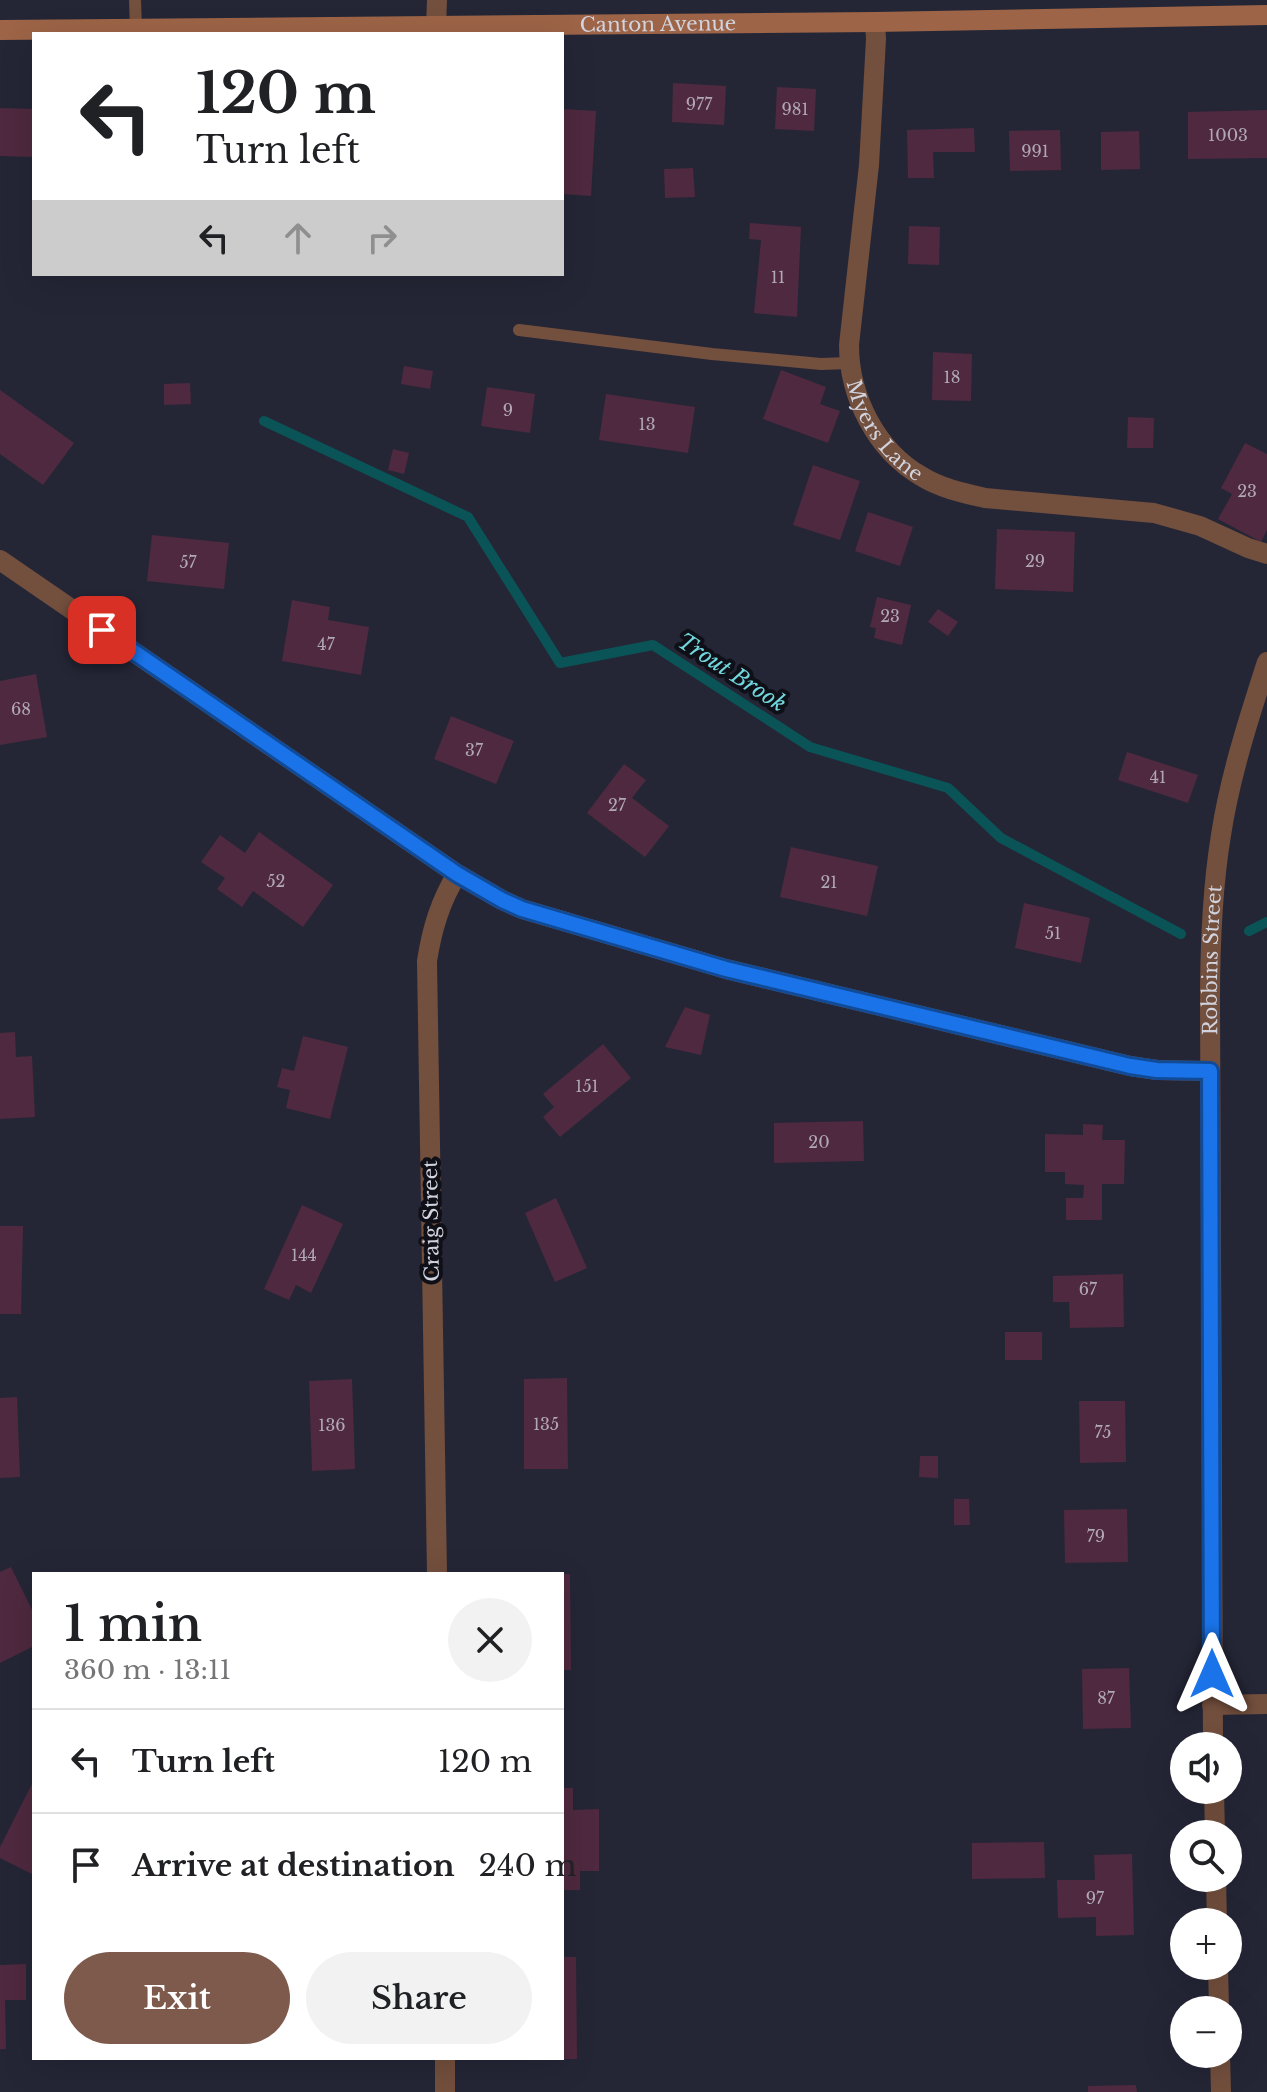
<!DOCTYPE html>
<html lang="en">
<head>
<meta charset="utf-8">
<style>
	body { margin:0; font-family:"Libre Baskerville",serif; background:#f2f2f2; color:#202124; height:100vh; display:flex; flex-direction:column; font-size:30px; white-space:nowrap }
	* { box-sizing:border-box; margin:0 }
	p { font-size:26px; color:#757577 }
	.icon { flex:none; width:44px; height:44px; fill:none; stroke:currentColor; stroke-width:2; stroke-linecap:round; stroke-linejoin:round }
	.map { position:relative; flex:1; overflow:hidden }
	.side { position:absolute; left:32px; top:1572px; width:532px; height:488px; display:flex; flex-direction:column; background:#fff; border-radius:0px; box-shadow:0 8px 32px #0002 }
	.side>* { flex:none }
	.top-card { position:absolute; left:32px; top:32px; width:532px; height:244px; border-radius:0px; box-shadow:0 8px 32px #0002; background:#fff; color:#202124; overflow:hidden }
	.buttons { position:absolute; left:1170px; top:1732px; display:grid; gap:16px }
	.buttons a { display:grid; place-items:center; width:72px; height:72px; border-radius:50%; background:#fff; box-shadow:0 8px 32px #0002; font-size:40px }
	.pin { position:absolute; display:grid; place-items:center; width:68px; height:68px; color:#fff; margin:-34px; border-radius:16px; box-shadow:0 4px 12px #0006 }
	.me { position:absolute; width:88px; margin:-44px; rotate:0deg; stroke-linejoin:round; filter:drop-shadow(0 0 6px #0008) }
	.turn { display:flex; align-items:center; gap:28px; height:168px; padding:0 32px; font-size:36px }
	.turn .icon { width:104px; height:104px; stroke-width:2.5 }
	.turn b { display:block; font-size:56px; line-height:68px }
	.lanes { display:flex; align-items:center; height:76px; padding:0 32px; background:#0003; justify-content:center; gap:40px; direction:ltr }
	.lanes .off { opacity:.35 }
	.round { display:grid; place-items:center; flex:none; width:84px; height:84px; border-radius:42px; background:#f2f2f2 }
	.head { display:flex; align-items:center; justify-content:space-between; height:136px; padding:0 32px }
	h1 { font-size:48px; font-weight:600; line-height:60px }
	.button { display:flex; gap:16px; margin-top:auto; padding:16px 32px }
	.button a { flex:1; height:92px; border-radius:48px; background:#7e5a4d; color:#fff; font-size:32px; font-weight:600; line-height:92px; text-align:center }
	.button a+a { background:#f2f2f2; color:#202124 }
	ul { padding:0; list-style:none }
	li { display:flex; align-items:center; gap:24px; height:104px; padding:0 32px; border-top:2px solid #e0e0e0 }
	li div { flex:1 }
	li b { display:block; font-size:30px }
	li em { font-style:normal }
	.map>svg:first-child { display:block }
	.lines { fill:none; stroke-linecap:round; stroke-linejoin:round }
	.stream { stroke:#0a5458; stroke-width:10 }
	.building { fill:#4f293f }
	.service { stroke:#734f3d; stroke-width:12 }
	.minor { stroke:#734f3d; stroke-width:20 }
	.secondary { stroke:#9d6447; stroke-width:20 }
	.route-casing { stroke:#114b97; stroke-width:20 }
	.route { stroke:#1a73e8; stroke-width:14 }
	.labels { text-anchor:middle; stroke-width:8; stroke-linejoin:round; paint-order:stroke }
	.number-label { font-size:16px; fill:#b0a8b6 }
	.street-label { font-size:20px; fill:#d1d3de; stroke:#0f0f17 }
	.water-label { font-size:22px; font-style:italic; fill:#70d7dc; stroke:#0f0f17 }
</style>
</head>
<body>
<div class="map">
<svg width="1267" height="2092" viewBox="0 0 1267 2092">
	<rect width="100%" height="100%" fill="#242636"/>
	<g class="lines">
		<g class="stream">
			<path d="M264,421l204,96 92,146 93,-18 157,102 138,41 53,50 180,96"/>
			<path d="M1249,931l18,-9"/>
		</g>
	</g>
	<g class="building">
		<path d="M673,83l53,3 -2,39 -52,-3z"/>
		<path d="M777,87l39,2 -2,42 -39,-2z"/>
		<path d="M0,108l34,1v48l-34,-1z"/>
		<path d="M562,109l34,2 -5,85 -29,-2z"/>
		<path d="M1267,110v48l-79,1v-47z"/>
		<path d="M974,128l1,24h-42l1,26h-26l-1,-48z"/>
		<path d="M1060,130l1,40 -51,1 -1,-40z"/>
		<path d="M1139,131l1,38 -39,1v-38z"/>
		<path d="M693,168l2,29 -30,1 -1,-29z"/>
		<path d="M750,223l51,4 -4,90 -43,-4 7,-73 -12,-1z"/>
		<path d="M909,226l31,1 -1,38 -31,-1z"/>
		<path d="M933,352l39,2 -1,47 -39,-1z"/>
		<path d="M404,366l29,5 -3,18 -29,-5z"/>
		<path d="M781,370l45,17 -6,17 20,7 -12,32 -65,-24z"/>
		<path d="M190,383l1,21 -27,1v-21z"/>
		<path d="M487,387l48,7 -5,39 -49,-7z"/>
		<path d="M0,390l74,53 -31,42 -43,-31z"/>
		<path d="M606,394l89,13 -7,46 -89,-13z"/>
		<path d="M1128,417l26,1 -1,30h-26z"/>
		<path d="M1245,443l22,11v76l-6,12 -43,-23 14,-25 -11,-6z"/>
		<path d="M393,449l16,4 -5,21 -16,-4z"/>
		<path d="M813,465l47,16 -20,59 -47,-15z"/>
		<path d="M868,512l45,15 -13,39 -45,-15z"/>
		<path d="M997,529l78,3 -2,60 -78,-3z"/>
		<path d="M152,535l77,8 -5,46 -77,-8z"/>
		<path d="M877,597l34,8 -9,40 -28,-7 2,-10 -6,-1z"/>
		<path d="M292,600l38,7 -2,13 41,7 -8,48 -79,-14z"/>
		<path d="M938,609l20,13 -10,14 -20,-14z"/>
		<path d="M36,674l11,63 -47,8v-64z"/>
		<path d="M451,716l63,25 -18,43 -62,-25z"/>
		<path d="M1127,752l71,23 -10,28 -70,-23z"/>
		<path d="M624,764l22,16 -14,18 37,28 -24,31 -58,-44z"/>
		<path d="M259,832l74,53 -30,42 -50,-36 -11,16 -25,-18 8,-11 -24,-16 19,-27 25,18z"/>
		<path d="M791,847l87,19 -11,50 -87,-19z"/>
		<path d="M1024,903l66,15 -9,45 -66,-15z"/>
		<path d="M685,1007l25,8 -9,40 -36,-8z"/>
		<path d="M15,1032l1,25 16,-1 3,61 -35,2v-86z"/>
		<path d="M303,1036l45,11 -18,72 -44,-11 4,-18 -13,-3 5,-19 12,3z"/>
		<path d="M603,1044l28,34 -71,59 -17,-20 11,-10 -11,-13z"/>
		<path d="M863,1121l1,40 -90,2v-40z"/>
		<path d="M1083,1124l20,1 -1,15h23l-1,44h-22v36h-36v-22h17l1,-13 -19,-1v-12h-20v-38l38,1z"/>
		<path d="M556,1198l31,70 -32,14 -30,-69z"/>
		<path d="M302,1205l41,19 -32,69 -15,-8 -7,15 -25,-11z"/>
		<path d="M0,1226h23l-2,88h-21z"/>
		<path d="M1123,1274l1,53 -54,1 -1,-26h-16v-26z"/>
		<rect x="1005" y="1332" width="37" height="28"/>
		<path d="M567,1378l1,91h-44v-90z"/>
		<path d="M352,1379l3,90 -43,2 -3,-90z"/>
		<path d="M17,1397l3,80 -20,1v-80z"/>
		<path d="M1079,1401h46l1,61 -46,1z"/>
		<path d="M920,1456h18v22l-19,-1z"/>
		<path d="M954,1499h15l1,26h-16z"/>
		<path d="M1127,1509l1,53 -63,1 -1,-53z"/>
		<path d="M11,1567l23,47v32l-34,17v-91z"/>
		<path d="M562,1574h8l1,96h-9z"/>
		<path d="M1129,1668l2,60 -48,1 -1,-60z"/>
		<path d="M34,1780v95l-34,-17v-11z"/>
		<path d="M562,1788h11v22l26,-1v62h-19v19h-18z"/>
		<path d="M1044,1842l1,36 -73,1v-36z"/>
		<path d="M1132,1854l2,81 -38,1v-19l-38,1 -1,-38h38l-1,-25z"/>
		<path d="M562,1957h14l1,102h-15z"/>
		<path d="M26,1964v36h-21l1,49h-6v-84z"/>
		<path d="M1136,2085l1,7h-49v-6z"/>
	</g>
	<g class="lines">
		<g class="service">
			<path d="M135,0l1,29"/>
			<path d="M519,330l193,24 109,10 28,-1"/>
		</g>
		<g class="minor">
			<path id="s1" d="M875,22l1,17 -7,126 -20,180c0,51 27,105 72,131 19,12 42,17 64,22l169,15 46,13 48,22 19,6"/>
			<path d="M436,27l1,-27"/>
			<path d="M0,560l457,314 45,26 20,9 204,60 404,97 27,4 53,1"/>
			<path d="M437,1574l-10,-613c5,-32 13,-59 30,-87"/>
			<path d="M1212,1705l55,-1"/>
			<path id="s2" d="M1213,1746l-3,-745c0,-55 2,-111 11,-166 9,-59 28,-117 46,-173"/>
			<path d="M1214,1790l1,44"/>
			<path d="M1216,1878l1,44"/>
			<path d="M1218,1966l1,44"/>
			<path d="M1220,2054l1,38"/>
			<path d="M445,2058v34"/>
		</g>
		<path class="secondary" id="s3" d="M0,30l875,-8 392,-7"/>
	</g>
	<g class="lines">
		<g class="route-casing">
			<path id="route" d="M102,630l355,244 45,26 20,9 204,60 404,97 27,4 53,1 2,603"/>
		</g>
		<use href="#route" class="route"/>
	</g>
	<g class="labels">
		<g class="number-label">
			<text x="699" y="110">977</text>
			<text x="795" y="115">981</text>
			<text x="1228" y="141">1003</text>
			<text x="1035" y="157">991</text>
			<text x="778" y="283">11</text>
			<text x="952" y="383">18</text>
			<text x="508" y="416">9</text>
			<text x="647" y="430">13</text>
			<text x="1247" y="497">23</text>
			<text x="1035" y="567">29</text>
			<text x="188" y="568">57</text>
			<text x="890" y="622">23</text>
			<text x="326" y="650">47</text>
			<text x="21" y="715">68</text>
			<text x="474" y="756">37</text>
			<text x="1158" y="783">41</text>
			<text x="617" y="811">27</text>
			<text x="276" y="887">52</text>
			<text x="829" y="888">21</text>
			<text x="1053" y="939">51</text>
			<text x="587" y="1092">151</text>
			<text x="819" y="1148">20</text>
			<text x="304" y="1261">144</text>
			<text x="1088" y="1295">67</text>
			<text x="546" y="1430">135</text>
			<text x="332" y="1431">136</text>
			<text x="1103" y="1438">75</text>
			<text x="1096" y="1542">79</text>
			<text x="1106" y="1704">87</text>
			<text x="1095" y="1904">97</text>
		</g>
		<g class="street-label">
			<text dy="7" stroke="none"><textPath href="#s3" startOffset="658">Canton Avenue</textPath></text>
			<text dy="7" stroke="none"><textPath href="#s1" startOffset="420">Myers Lane</textPath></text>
			<text dy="7" stroke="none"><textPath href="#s2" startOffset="786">Robbins Street</textPath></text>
			<text transform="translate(431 1221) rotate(-91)" y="7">Craig Street</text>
		</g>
		<g class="water-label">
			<text transform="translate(732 672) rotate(33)" y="8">Trout Brook</text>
		</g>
	</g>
</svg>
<div class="buttons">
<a><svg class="icon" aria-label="sound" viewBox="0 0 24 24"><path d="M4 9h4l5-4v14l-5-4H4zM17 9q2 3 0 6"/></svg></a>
<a><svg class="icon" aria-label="search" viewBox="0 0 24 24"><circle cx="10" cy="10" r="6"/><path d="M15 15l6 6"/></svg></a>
<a>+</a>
<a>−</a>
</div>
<div class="pin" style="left:102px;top:630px;background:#d93025"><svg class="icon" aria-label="arrive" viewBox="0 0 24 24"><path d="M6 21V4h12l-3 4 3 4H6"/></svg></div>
<svg class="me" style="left:1212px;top:1674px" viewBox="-20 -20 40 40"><path d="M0-17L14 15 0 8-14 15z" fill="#1a73e8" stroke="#fff" stroke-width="4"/></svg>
<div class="top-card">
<div class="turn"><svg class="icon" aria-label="left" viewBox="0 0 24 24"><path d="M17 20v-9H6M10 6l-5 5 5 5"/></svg><div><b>120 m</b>Turn left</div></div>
<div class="lanes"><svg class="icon" aria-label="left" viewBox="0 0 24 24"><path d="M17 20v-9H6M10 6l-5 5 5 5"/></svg><svg class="icon off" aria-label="ahead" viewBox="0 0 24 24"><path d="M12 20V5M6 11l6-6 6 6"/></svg><svg class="icon off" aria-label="right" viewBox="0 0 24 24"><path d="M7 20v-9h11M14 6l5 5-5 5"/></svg></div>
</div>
<section class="side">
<div class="head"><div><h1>1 min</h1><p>360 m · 13:11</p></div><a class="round"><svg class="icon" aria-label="close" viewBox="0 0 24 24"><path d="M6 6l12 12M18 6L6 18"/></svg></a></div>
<ul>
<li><svg class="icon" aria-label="left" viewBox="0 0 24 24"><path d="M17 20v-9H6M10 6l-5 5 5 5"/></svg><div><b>Turn left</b></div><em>120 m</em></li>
<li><svg class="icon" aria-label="arrive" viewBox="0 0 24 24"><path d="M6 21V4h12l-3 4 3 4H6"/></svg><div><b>Arrive at destination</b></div><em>240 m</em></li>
</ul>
<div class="button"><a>Exit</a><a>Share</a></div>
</section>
</div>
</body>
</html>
